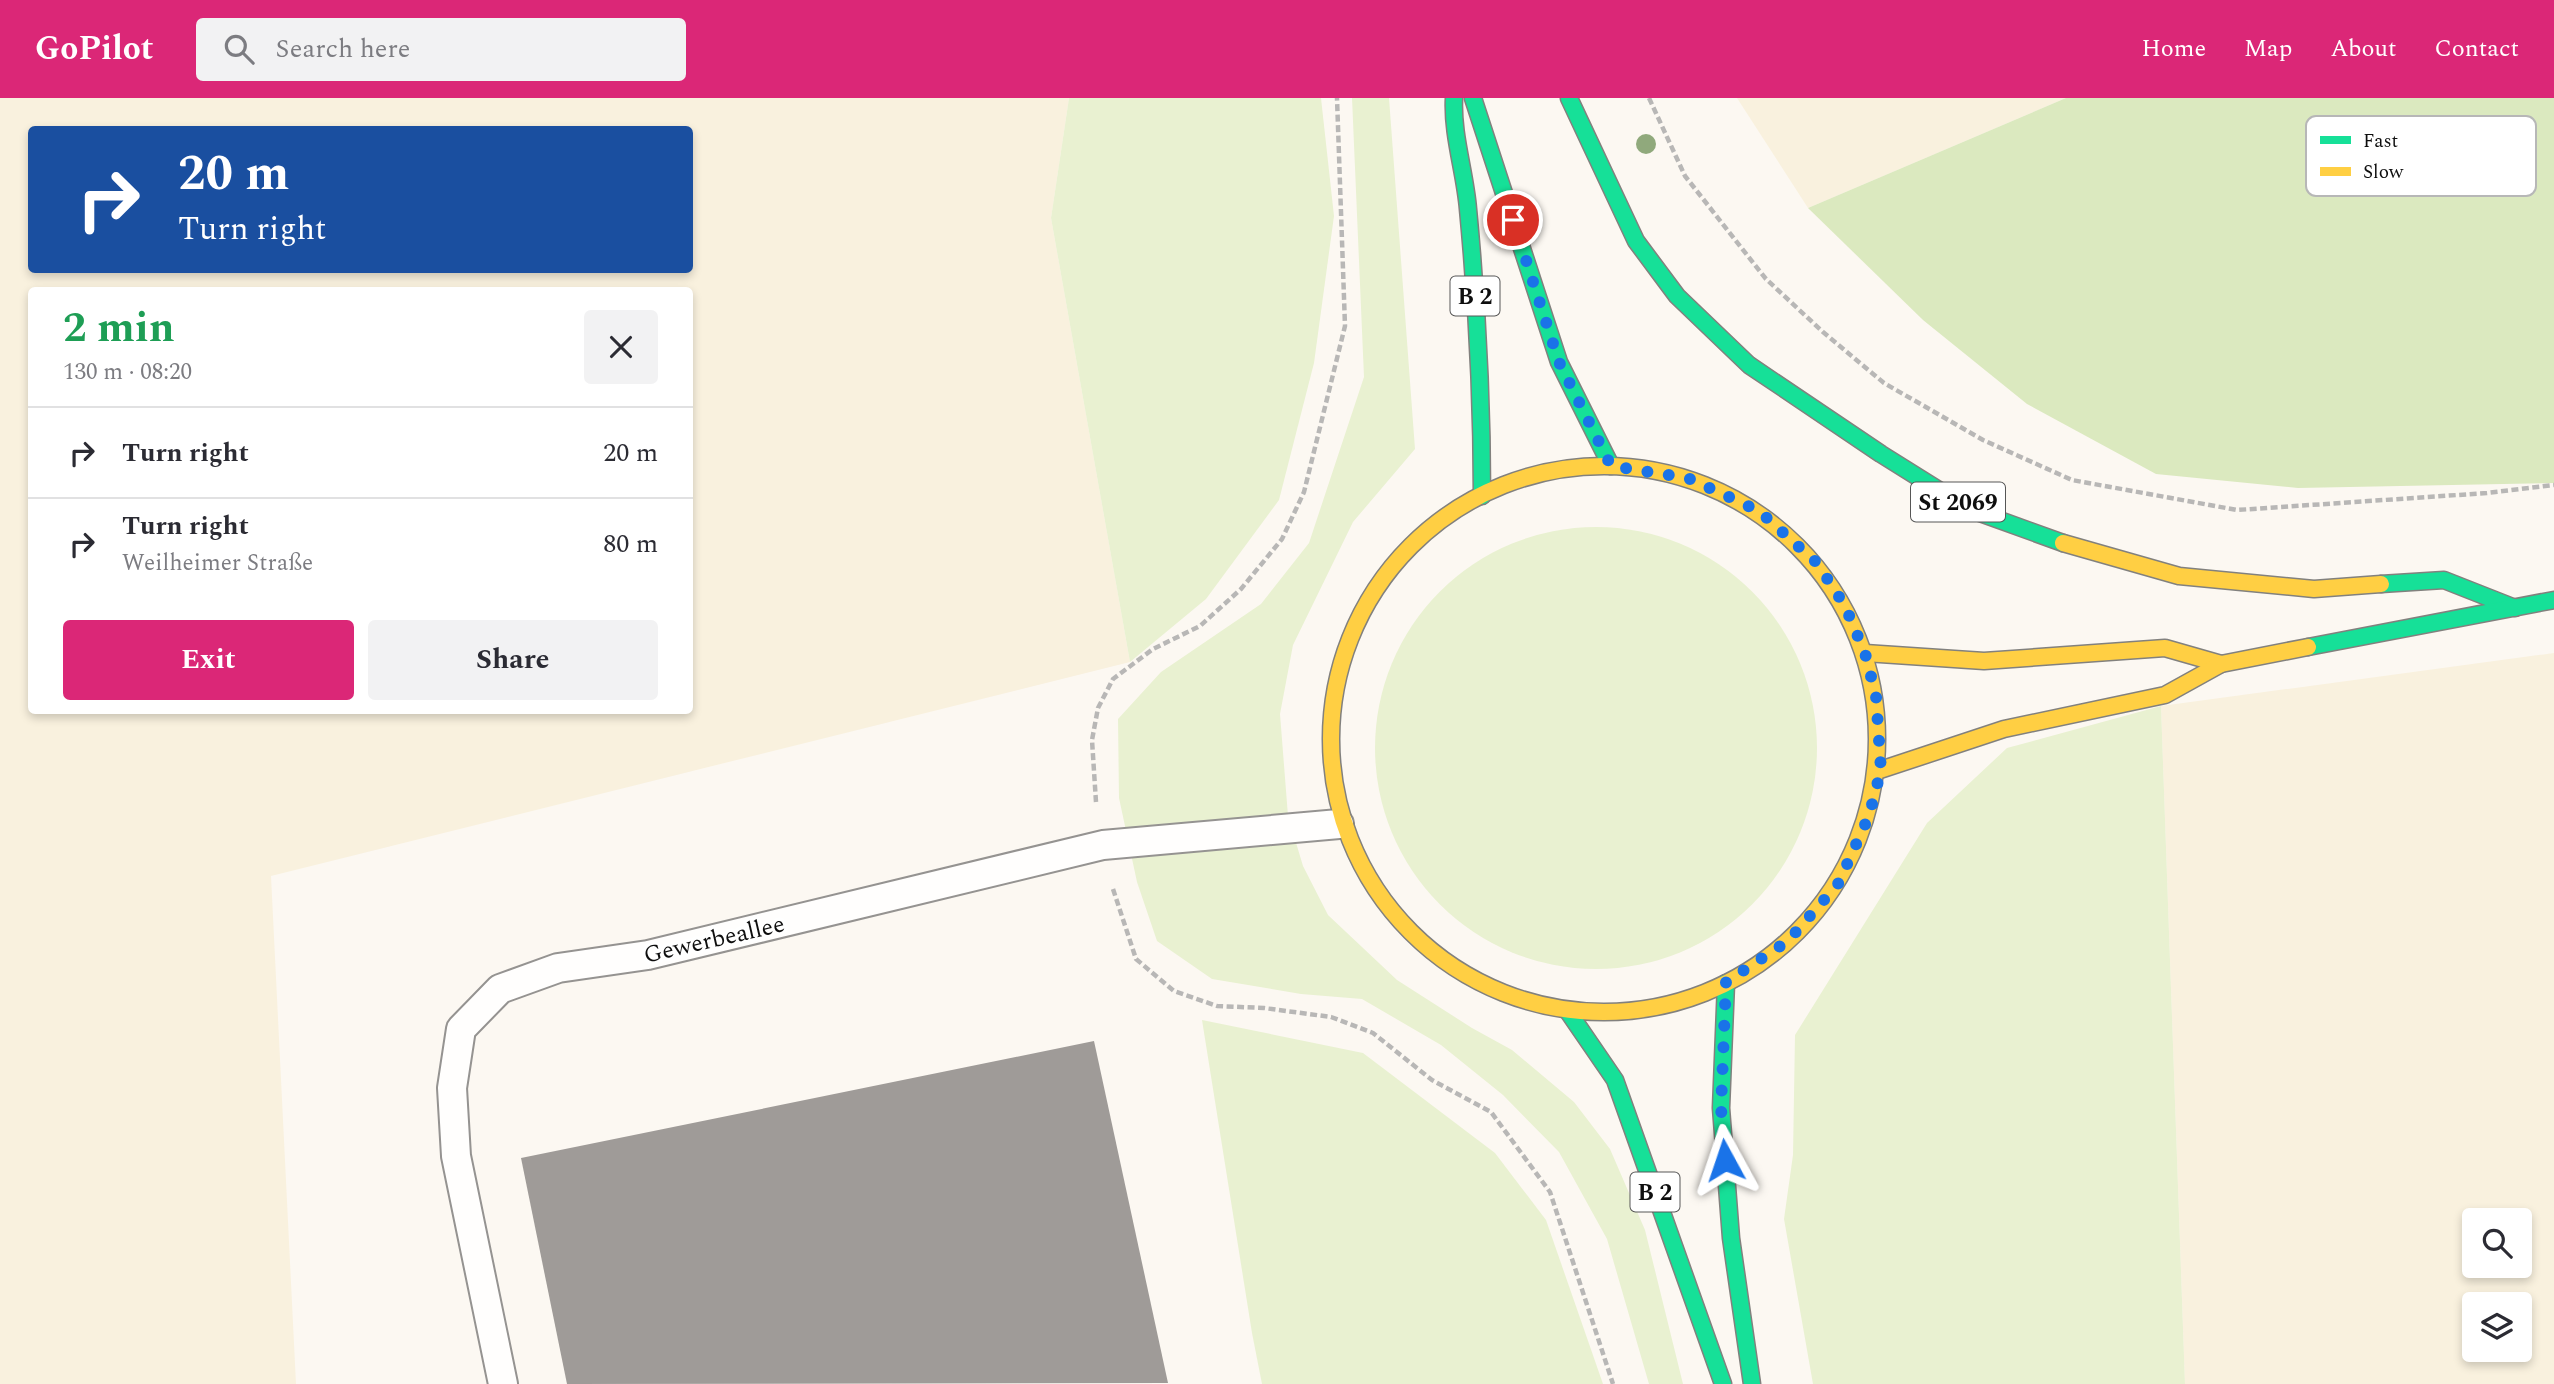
<!DOCTYPE html>
<html lang="en">
<head>
<meta charset="utf-8">
<style>
	body { margin:0; font-family:Spectral,serif; background:#f2f2f3; color:#2b2b33; height:100vh; display:flex; flex-direction:column; font-size:26px; white-space:nowrap }
	* { box-sizing:border-box; margin:0 }
	p { font-size:23px; color:#7c7c81 }
	.icon { flex:none; width:38px; height:38px; fill:none; stroke:currentColor; stroke-width:2; stroke-linecap:round; stroke-linejoin:round }
	.map { position:relative; flex:1; overflow:hidden }
	.panel { position:absolute; left:28px; top:189px; width:665px; height:427px; display:flex; flex-direction:column; background:#fff; border-radius:7px; box-shadow:0 4px 10px #0003 }
	.panel>* { flex:none }
	.banner { position:absolute; left:28px; top:28px; width:665px; height:147px; border-radius:7px; box-shadow:0 4px 10px #0003; background:#1a4fa0; color:#fff; overflow:hidden }
	.controls { position:absolute; left:2462px; top:1110px; display:grid; gap:14px }
	.controls a { display:grid; place-items:center; width:70px; height:70px; border-radius:7px; background:#fff; box-shadow:0 4px 10px #0003; font-size:35px }
	.pin { position:absolute; display:grid; place-items:center; width:60px; height:60px; color:#fff; margin:-30px; border:4px solid #fff; border-radius:50%; box-shadow:0 2px 7px #0007 }
	.me { position:absolute; width:77px; margin:-38px; rotate:355deg; stroke-linejoin:round; filter:drop-shadow(0 0 5px #0008) }
	.turn { display:flex; align-items:center; gap:24px; height:147px; padding:0 35px; font-size:32px }
	.turn .icon { width:91px; height:91px; stroke-width:2.5 }
	.turn b { display:block; font-size:49px; line-height:60px }
	.round { display:grid; place-items:center; flex:none; width:74px; height:74px; border-radius:7px; background:#f2f2f3 }
	.headline { display:flex; align-items:center; justify-content:space-between; height:119px; padding:0 35px }
	h1 { font-size:42px; font-weight:700; line-height:52px; color:#1e9e55 }
	.button { display:flex; gap:14px; margin-top:auto; padding:14px 35px }
	.button a { flex:1; height:80px; border-radius:7px; background:#db2777; color:#fff; font-size:28px; font-weight:700; line-height:80px; text-align:center }
	.button a+a { background:#f2f2f3; color:#2b2b33 }
	ul { padding:0; list-style:none }
	li { display:flex; align-items:center; gap:21px; height:91px; padding:0 35px; border-top:2px solid #e1e1e2 }
	li div { flex:1 }
	li b { display:block; font-size:26px }
	li em { font-style:normal }
	header { display:flex; align-items:center; gap:42px; box-sizing:border-box; height:98px; padding:0 35px; background:#db2777; color:#fff }
	header strong { font-size:33px }
	nav { display:flex; gap:38px; margin-inline-start:auto; font-size:24px }
	.search { width:490px; height:63px; background:#f2f2f3; display:flex; align-items:center; gap:18px; box-sizing:border-box; padding:0 24px; border-radius:7px; color:#7c7c81; font-size:26px }
	.map>svg:first-child { display:block }
	.farmland { fill:#f9f1de; fill-rule:evenodd }
	.green { fill:#e9f1d1 }
	.forest { fill:#dbe9bf }
	.building { fill:#9f9b98 }
	.lines { fill:none; stroke-linecap:round; stroke-linejoin:round }
	.lane-casing { stroke:#959391; stroke-width:32 }
	.fast-casing { stroke:#82817e; stroke-width:19 }
	.slow-casing { stroke:#82817e; stroke-width:19 }
	.path { stroke:#b8b7b6; stroke-width:4.5; stroke-dasharray:7 3.5; stroke-linecap:butt }
	.lane { stroke:#fffefd; stroke-width:28 }
	.fast { stroke:#16e098; stroke-width:16 }
	.slow { stroke:#ffcf43; stroke-width:16 }
	.tree { fill:#90a97c }
	.route { stroke:#1a73e8; stroke-width:12; stroke-dasharray:0 21.6 }
	.labels { text-anchor:middle; stroke-width:7; stroke-linejoin:round; paint-order:stroke }
	.shield { fill:#fff; stroke:#565656; stroke-width:2 }
	.shield-label { font-size:23px; font-weight:bold; fill:#0e0e0e }
	.street-label { font-size:24px; fill:#0e0e0e; stroke:#fff }
	.key { fill:#fff; stroke:#b7b7b7; stroke-width:2 }
	.key-label { font-size:19px; fill:#0e0e0e }
</style>
</head>
<body>
<header>
<strong>GoPilot</strong>
<div class="search"><svg class="icon" aria-label="search" viewBox="0 0 24 24"><circle cx="10" cy="10" r="6"/><path d="M15 15l6 6"/></svg>Search here</div>
<nav><a>Home</a><a>Map</a><a>About</a><a>Contact</a></nav>
</header>
<div class="map">
<svg width="2554" height="1286" viewBox="0 0 2554 1286">
	<rect width="100%" height="100%" fill="#fcf8f2"/>
	<g class="farmland">
		<path d="M0,0h1069l-18,120 79,444 -859,214 25,508h-296zM32,32h658v140h-658zM32,192h658v420h-658z"/>
		<path d="M1737,0h329l-258,110z"/>
		<path d="M2554,555v731h-369l-24,-678zM2474,1122h46v45h-46zM2474,1206h46v45h-46z"/>
	</g>
	<g class="green">
		<path d="M1069,0h252l13,118 -20,147 -35,137 -73,99 -76,63 -79,-444z"/>
		<path d="M1352,0h37l26,351 -62,73 -60,123 -13,69 8,102 15,50 25,49 69,65 75,48 40,22 62,52 36,47 35,81 38,154h-34l-42,-145 -48,-87 -56,-57 -62,-50 -79,-46 -61,-5 -89,-15 -55,-38 -20,-59 -18,-84 -1,-79 43,-47 100,-68 48,-61 55,-166z"/>
		<circle cx="1596" cy="650" r="221"/>
		<path d="M2161,608l24,678h-372l-29,-165 9,-64 2,-120 132,-212 80,-75z"/>
		<path d="M1202,922l161,33 132,100 51,67 57,164h-341l-10,-51z"/>
	</g>
	<path class="forest" d="M2066,0h488v385l-256,5 -142,-14 -129,-70 -104,-84 -115,-112z"/>
	<path class="building" d="M1094,943l74,342 -601,1 -46,-226z"/>
	<g class="lines">
		<g class="lane-casing">
			<path id="lane" d="M503,1286l-47,-228 -4,-68 9,-59 39,-40 58,-21 90,-13 455,-110 236,-21"/>
		</g>
		<g class="fast-casing">
			<g id="fast">
				<path d="M1454,0c-2,37 11,74 14,111 9,95 14,191 14,287"/>
				<path d="M1473,0l86,264 52,104"/>
				<path d="M1569,0l67,143 41,55 72,69 132,89 88,55 94,34"/>
				<path d="M2381,486l63,-4 71,28"/>
				<path d="M2308,549l246,-47"/>
				<path d="M1726,885l-5,125 10,130 21,146"/>
				<path d="M1567,912l48,70 108,304"/>
			</g>
		</g>
		<g class="slow-casing">
			<g id="slow">
				<circle cx="1604" cy="641" r="273"/>
				<path d="M2063,445l116,33 135,13 67,-5"/>
				<path d="M1865,555l119,8 181,-13 56,16"/>
				<path d="M1880,672l124,-41 161,-34 56,-31 87,-17"/>
			</g>
		</g>
		<g class="path">
			<path d="M1649,0l36,78 81,103 57,53 61,51 99,57 89,40 165,30 250,-17 67,-8"/>
			<path d="M1096,704l-4,-62 6,-32 15,-29 40,-30 47,-23 41,-37 41,-50 22,-47 41,-166 -8,-228"/>
			<path d="M1113,791l23,70 38,32 43,15 47,2 67,9 42,16 59,47 59,32 59,80 63,192"/>
		</g>
		<use href="#lane" class="lane"/>
		<use href="#fast" class="fast"/>
		<use href="#slow" class="slow"/>
	</g>
	<circle class="tree" cx="1646" cy="46" r="10"/>
	<g class="lines">
		<path class="route" d="M1513,122l46,142 52,104 77,12 71,33 58,52 28,43 20,47 11,43 5,74 -12,46 -31,68 -50,57 -62,41 -5,126 4,52"/>
	</g>
	<g class="labels">
		<g class="shield">
			<rect x="1450.5" y="178.5" width="49" height="39" rx="5"/>
			<rect x="1911" y="384.5" width="94" height="39" rx="5"/>
			<rect x="1630.5" y="1074.5" width="49" height="39" rx="5"/>
		</g>
		<g class="shield-label">
			<text x="1475" y="206">B 2</text>
			<text x="1958" y="412">St 2069</text>
			<text x="1655" y="1102">B 2</text>
		</g>
		<g class="street-label">
			<text transform="translate(714 841) rotate(-13)" y="8">Gewerbeallee</text>
		</g>
	</g>
	<rect x="2306" y="18" width="230" height="80" rx="10" class="key"/>
	<rect x="2320" y="38" width="31" height="8" fill="#16e098"/>
	<rect x="2320" y="69" width="31" height="9" fill="#ffcf43"/>
	<g class="key-label">
		<text x="2363" y="49">Fast</text>
		<text x="2363" y="80">Slow</text>
	</g>
</svg>
<div class="controls">
<a><svg class="icon" aria-label="search" viewBox="0 0 24 24"><circle cx="10" cy="10" r="6"/><path d="M15 15l6 6"/></svg></a>
<a><svg class="icon" aria-label="layers" viewBox="0 0 24 24"><path d="M12 4l9 5-9 5-9-5zM3 14l9 5 9-5"/></svg></a>
</div>
<div class="pin" style="left:1513px;top:122px;background:#d93025"><svg class="icon" aria-label="arrive" viewBox="0 0 24 24"><path d="M6 21V4h12l-3 4 3 4H6"/></svg></div>
<svg class="me" style="left:1725px;top:1062px" viewBox="-20 -20 40 40"><path d="M0-17L14 15 0 8-14 15z" fill="#1a73e8" stroke="#fff" stroke-width="4"/></svg>
<div class="banner">
<div class="turn"><svg class="icon" aria-label="right" viewBox="0 0 24 24"><path d="M7 20v-9h11M14 6l5 5-5 5"/></svg><div><b>20 m</b>Turn right</div></div>
</div>
<section class="panel">
<div class="headline"><div><h1>2 min</h1><p>130 m · 08:20</p></div><a class="round"><svg class="icon" aria-label="close" viewBox="0 0 24 24"><path d="M6 6l12 12M18 6L6 18"/></svg></a></div>
<ul>
<li><svg class="icon" aria-label="right" viewBox="0 0 24 24"><path d="M7 20v-9h11M14 6l5 5-5 5"/></svg><div><b>Turn right</b></div><em>20 m</em></li>
<li><svg class="icon" aria-label="right" viewBox="0 0 24 24"><path d="M7 20v-9h11M14 6l5 5-5 5"/></svg><div><b>Turn right</b><p>Weilheimer Straße</p></div><em>80 m</em></li>
</ul>
<div class="button"><a>Exit</a><a>Share</a></div>
</section>
</div>
</body>
</html>
